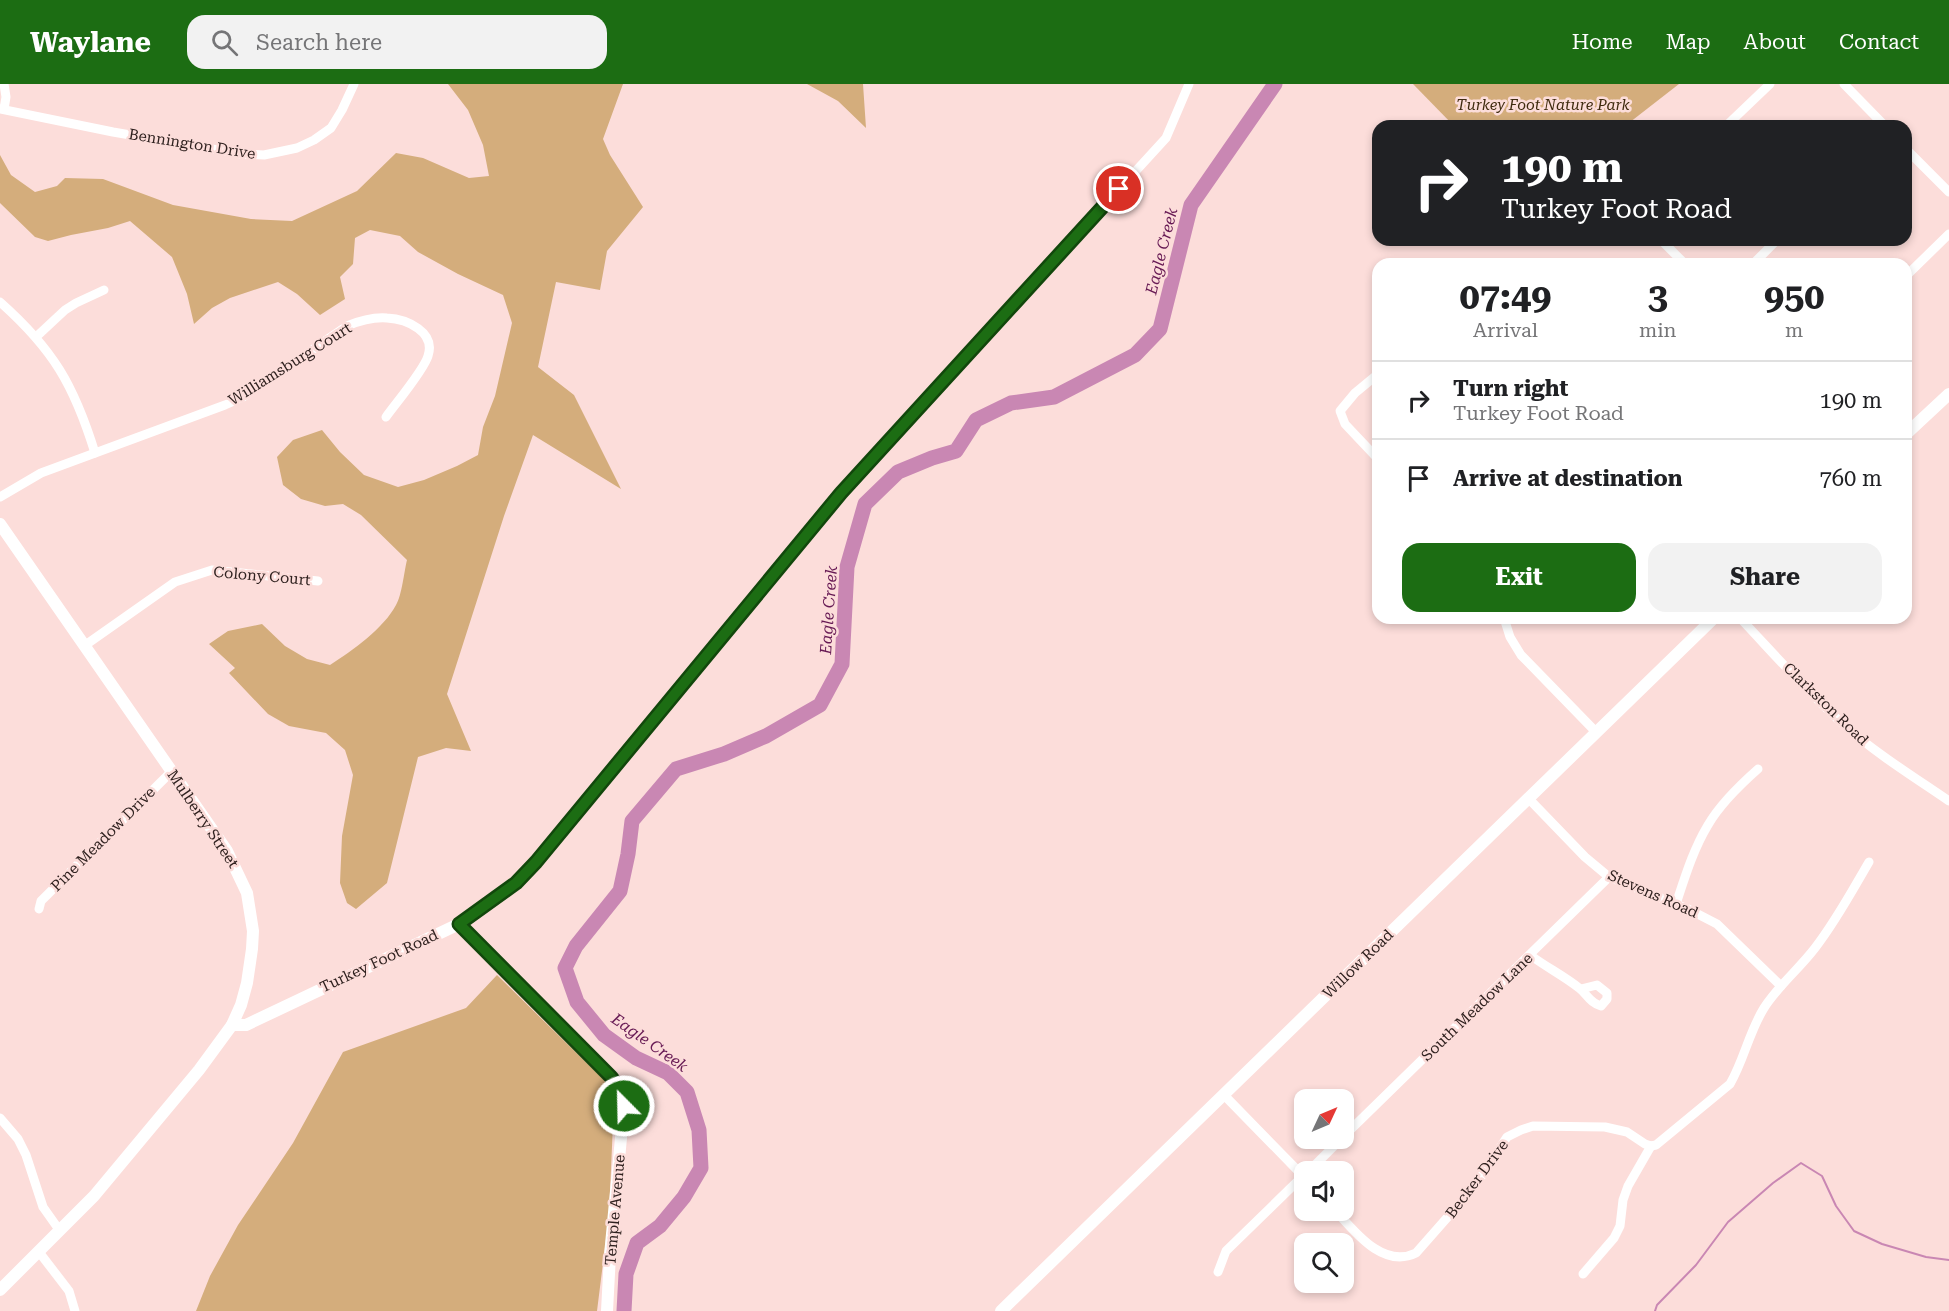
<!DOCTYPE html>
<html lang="en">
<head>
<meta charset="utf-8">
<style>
	body { margin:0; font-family:"Roboto Serif",serif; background:#f2f2f2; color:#202124; height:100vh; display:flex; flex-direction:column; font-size:22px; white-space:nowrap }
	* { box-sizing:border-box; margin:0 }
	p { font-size:20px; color:#757577 }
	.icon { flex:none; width:33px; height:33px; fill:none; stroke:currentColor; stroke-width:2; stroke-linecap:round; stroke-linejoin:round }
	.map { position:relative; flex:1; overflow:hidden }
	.drawer { position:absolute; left:1372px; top:174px; width:540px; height:366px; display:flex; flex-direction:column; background:#fff; border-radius:18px; box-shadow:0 3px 9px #0003 }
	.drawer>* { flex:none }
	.hud { position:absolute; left:1372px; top:36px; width:540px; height:126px; border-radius:18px; box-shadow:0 3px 9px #0003; background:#202124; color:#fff; overflow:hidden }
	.needle { width:39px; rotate:46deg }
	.buttons { position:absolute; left:1294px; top:1005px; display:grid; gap:12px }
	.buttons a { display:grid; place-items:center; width:60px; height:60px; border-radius:12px; background:#fff; box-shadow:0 3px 9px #0003; font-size:30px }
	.pin { position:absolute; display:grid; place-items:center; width:51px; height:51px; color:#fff; margin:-26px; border:3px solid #fff; border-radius:50%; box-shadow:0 2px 6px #0007 }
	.me { position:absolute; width:66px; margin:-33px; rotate:337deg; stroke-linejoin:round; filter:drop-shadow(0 0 4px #0008) }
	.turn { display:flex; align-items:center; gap:21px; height:126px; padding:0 30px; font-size:27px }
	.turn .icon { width:78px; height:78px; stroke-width:2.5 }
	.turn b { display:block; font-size:42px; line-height:51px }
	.eta { display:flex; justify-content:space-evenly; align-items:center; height:102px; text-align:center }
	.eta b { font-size:36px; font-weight:700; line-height:42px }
	.button { display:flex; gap:12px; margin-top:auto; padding:12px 30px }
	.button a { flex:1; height:69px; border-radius:18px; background:#1c6d13; color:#fff; font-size:24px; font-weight:700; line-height:69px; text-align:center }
	.button a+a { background:#f2f2f2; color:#202124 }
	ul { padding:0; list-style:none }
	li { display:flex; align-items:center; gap:18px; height:78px; padding:0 30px; border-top:2px solid #e0e0e0 }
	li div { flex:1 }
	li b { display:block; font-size:22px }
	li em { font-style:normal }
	header { display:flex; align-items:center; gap:36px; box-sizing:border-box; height:84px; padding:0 30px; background:#1c6d13; color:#fff }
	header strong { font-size:28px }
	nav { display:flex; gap:33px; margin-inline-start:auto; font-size:21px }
	.search { width:420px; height:54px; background:#f2f2f2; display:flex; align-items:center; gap:15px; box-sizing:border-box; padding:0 21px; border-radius:18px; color:#757577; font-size:22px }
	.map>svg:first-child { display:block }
	.green { fill:#d4ad7c }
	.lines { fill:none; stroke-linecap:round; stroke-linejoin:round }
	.stream { stroke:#c987b3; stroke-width:2 }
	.river { stroke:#c987b3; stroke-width:15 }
	.minor { stroke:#fff; stroke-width:9 }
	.tertiary { stroke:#fff; stroke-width:12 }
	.route-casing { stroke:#12470c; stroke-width:15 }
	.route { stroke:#1c6d13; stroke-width:10 }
	.labels { text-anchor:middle; stroke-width:5; stroke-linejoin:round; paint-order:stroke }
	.park-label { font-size:15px; font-style:italic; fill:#3f2b0f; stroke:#fcddda }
	.street-label { font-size:15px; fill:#2f211f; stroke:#fcddda }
	.water-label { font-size:16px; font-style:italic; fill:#671a54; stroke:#fcddda }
</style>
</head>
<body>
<header>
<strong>Waylane</strong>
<div class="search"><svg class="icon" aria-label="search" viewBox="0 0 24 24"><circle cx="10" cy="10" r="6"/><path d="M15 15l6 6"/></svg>Search here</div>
<nav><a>Home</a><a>Map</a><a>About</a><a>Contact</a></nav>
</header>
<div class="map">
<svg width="1949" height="1227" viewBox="0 0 1949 1227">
	<rect width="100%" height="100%" fill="#fcddda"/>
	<g class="green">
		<path d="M448,0h175l-20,55 7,16 33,52 -36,44 -7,39 -44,-8 -18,85 36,28 47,94 -88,-54 -29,81 -57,178 24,57 -25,-3 -28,9 -31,126 -31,26 -9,-6 -7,-20 2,-47 11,-61 -8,-25 -19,-17 -37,-7 -21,-12 -39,-41 6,-5 -26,-24 19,-13 34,-7 23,22 22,13 23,6c22,-14 54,-37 66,-60 6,-10 8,-33 11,-45l-46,-45 -18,-11 -18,2 -24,-7 -18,-14 -6,-28 16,-17 29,-10 18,22 24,23 34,12 26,-7 33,-14 21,-11 5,-28 12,-31 17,-73 -9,-28 -45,-21 -40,-22 -18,-16 -30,-6 -15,8 -2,26 -13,13 5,22 -25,16 -23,-21 -19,-12 -48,16 -18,10 -18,16 -7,-30 -15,-37 -42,-36 -22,7 -37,7 -23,6 -13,-4 -35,-34v-48l11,20 24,17 22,-6 8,-8 38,1 70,26 78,14 41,2 65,-30 39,-38 27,5 46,20 20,-2 -6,-31 -15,-35z"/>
		<path d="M807,0h56l3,44 -28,-27z"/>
		<path d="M1413,0h266l-54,42h-171z"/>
		<path d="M497,891l108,106 5,8 4,12 -5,114 -12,96h-401l14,-35 28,-51 55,-82 50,-91 123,-44z"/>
	</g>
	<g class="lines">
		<path class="stream" d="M1655,1227l2,-6 39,-40 32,-43 45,-39 28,-20 21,13 14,30 18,25 28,13 44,13 23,3"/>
		<path class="river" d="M624,1227l2,-37 11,-31 23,-17 24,-29 17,-29 -2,-38 -12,-38 -19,-19 -32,-15 -32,-23 -27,-33 -12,-34 11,-22 44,-55 8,-37 4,-33 44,-52 48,-15 42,-18 54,-31 22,-41 5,-97 18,-63 33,-32 34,-14 24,-7 20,-31 35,-17 43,-6 81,-42 25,-26 31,-124 84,-121"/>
		<g class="minor">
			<path d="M4,0l2,13 -2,12"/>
			<path d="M1844,0l41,42"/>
			<path d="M0,25l113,23 128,22 23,1 33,-7 17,-8 17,-12 11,-18 12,-26"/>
			<path d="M1726,42l44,-42"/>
			<path d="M1906,65l43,43"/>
			<path d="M1661,156l24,24"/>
			<path d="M1753,180l24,-24"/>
			<path d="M1906,192l43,-42"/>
			<path d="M0,218c53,47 74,83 95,151"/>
			<path d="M36,253l29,-27 11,-7 28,-13"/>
			<path d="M1378,290l-23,19 -15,18 5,13 33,35"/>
			<path d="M0,413l41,-24 184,-68 18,-8 104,-71c12,-5 27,-9 40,-8 20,1 49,14 41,38 -4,14 -32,47 -42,61"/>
			<path d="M1504,534l6,19 11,18 75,77"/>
			<path d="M1740,534c34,36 68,75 105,108 32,28 69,51 104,75"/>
			<path d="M84,562l91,-64 37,-12 106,11"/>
			<path d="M1529,715l56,58 24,20 79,32 29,15 64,62"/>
			<path d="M1676,820c9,-27 17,-54 32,-79 11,-19 33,-41 50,-56"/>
			<path d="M39,825l2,-8 130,-129"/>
			<path d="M459,840l57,-41 20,-21 305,-369 325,-355 23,-54"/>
			<path d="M1530,871c16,12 34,21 49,33 8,6 11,15 22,18l6,-7v-6l-10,-8 -16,4"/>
			<path d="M1223,1010l82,84"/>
			<path d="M0,1034l18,21 8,16 17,52 17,24"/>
			<path d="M1344,1052l265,-259"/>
			<path d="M1308,1088l34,-34"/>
			<path d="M1335,1126c20,22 48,59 81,43l59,-67 32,-49 14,-7 12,-4 72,1 22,5 18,12 6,2 5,-1 74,-61c14,-24 19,-52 34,-76 14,-22 35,-39 51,-60 21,-27 37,-57 54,-86"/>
			<path d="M39,1168l30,39 6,20"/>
			<path d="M1218,1188l8,-21 79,-77"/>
			<path d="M1583,1190l31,-36 6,-12 3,-26 5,-14 23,-40"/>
		</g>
		<g class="tertiary">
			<path d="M1906,350l43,-40"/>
			<path d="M0,440l227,327 20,42 6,38 -1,18 -5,34 -6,22 -9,20 -33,45 -105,126 -94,94"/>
			<path d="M232,941h14l213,-101 152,153 9,12 4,17 -14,149 -3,56"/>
			<path d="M1001,1227l713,-693"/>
		</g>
	</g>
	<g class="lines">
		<g class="route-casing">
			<path id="route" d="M624,1022l-4,-17 -9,-12 -152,-153 57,-41 20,-21 305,-369 278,-304"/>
		</g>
		<use href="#route" class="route"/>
	</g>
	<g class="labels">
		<g class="park-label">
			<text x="1543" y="26">Turkey Foot Nature Park</text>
		</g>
		<g class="street-label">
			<text transform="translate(192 60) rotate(9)" y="5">Bennington Drive</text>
			<text transform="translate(290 280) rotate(-32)" y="5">Williamsburg Court</text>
			<text transform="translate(262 492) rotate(5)" y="5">Colony Court</text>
			<text transform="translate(1826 620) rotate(44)" y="5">Clarkston Road</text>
			<text transform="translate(203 735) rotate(56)" y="5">Mulberry Street</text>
			<text transform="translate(103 755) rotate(-45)" y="5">Pine Meadow Drive</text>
			<text transform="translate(1653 810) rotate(24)" y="5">Stevens Road</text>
			<text transform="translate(379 877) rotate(-25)" y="5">Turkey Foot Road</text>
			<text transform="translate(1358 880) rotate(-44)" y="5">Willow Road</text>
			<text transform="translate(1477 923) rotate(-44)" y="5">South Meadow Lane</text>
			<text transform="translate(1477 1095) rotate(-53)" y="5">Becker Drive</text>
			<text transform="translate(615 1126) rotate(-85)" y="5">Temple Avenue</text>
		</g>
		<g class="water-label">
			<text transform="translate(1161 167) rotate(-76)" y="6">Eagle Creek</text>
			<text transform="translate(828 526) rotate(-86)" y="6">Eagle Creek</text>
			<text transform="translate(650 958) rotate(35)" y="6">Eagle Creek</text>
		</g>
	</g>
</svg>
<div class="buttons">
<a><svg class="needle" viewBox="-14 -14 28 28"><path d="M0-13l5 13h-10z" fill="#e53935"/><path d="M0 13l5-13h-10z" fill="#757577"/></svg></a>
<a><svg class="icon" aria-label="sound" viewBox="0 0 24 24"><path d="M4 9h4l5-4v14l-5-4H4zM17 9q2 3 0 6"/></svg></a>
<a><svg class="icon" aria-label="search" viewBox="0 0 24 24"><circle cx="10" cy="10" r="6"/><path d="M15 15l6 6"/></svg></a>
</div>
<div class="pin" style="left:1119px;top:105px;background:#d93025"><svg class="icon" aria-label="arrive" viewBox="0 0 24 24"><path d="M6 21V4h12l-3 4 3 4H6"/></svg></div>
<svg class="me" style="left:624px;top:1022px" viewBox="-20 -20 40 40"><circle r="17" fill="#1c6d13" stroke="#fff" stroke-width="3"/><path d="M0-11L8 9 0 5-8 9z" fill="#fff"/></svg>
<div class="hud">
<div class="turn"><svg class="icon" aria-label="right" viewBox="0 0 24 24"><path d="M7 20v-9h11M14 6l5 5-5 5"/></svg><div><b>190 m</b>Turkey Foot Road</div></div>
</div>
<section class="drawer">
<div class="eta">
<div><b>07:49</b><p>Arrival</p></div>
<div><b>3</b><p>min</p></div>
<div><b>950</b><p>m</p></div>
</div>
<ul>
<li><svg class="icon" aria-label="right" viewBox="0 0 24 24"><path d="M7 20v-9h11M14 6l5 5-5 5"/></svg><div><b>Turn right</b><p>Turkey Foot Road</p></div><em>190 m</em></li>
<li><svg class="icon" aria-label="arrive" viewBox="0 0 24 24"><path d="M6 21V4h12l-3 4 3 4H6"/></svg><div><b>Arrive at destination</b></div><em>760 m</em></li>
</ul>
<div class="button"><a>Exit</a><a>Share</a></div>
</section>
</div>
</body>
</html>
